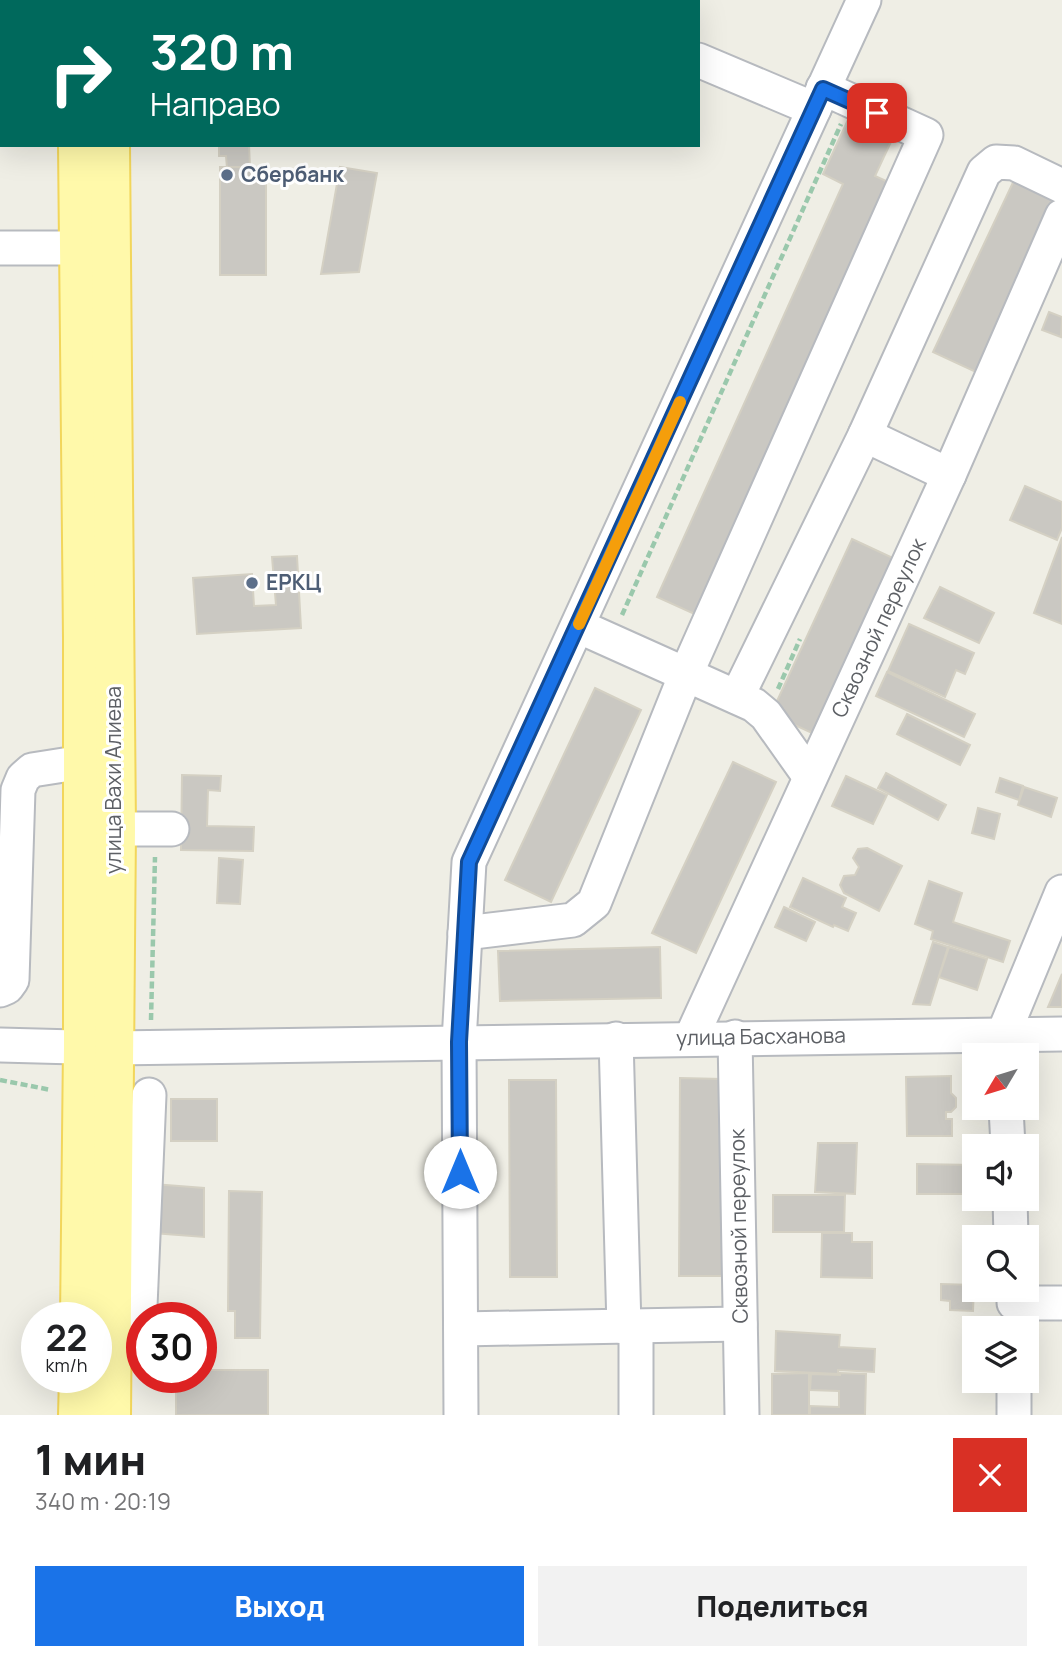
<!DOCTYPE html>
<html lang="ru">
<head>
<meta charset="utf-8">
<style>
	body { margin:0; font-family:Manrope,sans-serif; background:#f2f2f2; color:#202124; height:100vh; display:flex; flex-direction:column; font-size:26px; white-space:nowrap }
	* { box-sizing:border-box; margin:0 }
	p { font-size:23px; color:#757577 }
	.icon { flex:none; width:38px; height:38px; fill:none; stroke:currentColor; stroke-width:2; stroke-linecap:round; stroke-linejoin:round }
	.map { position:relative; height:1415px; overflow:hidden }
	.side { display:flex; flex-direction:column; background:#fff; flex:1 }
	.side>* { flex:none }
	.banner { position:absolute; left:0px; top:0px; width:700px; height:147px; box-shadow:0 7px 28px #0002; background:#00695c; color:#fff; overflow:hidden }
	.needle { width:46px; rotate:232deg }
	.fabs { position:absolute; left:962px; top:1043px; display:grid; gap:14px }
	.fabs a { display:grid; place-items:center; width:77px; height:77px; border-radius:0px; background:#fff; box-shadow:0 7px 28px #0002; font-size:35px }
	.speed { position:absolute; left:21px; top:1302px; display:flex; gap:14px; font-size:35px; font-weight:700; text-align:center }
	.speed>* { display:grid; place-content:center; width:91px; height:91px; border-radius:50%; background:#fff; box-shadow:0 7px 28px #0002; line-height:1 }
	.speed small { font-size:18px; font-weight:400 }
	.speed .limit { border:10px solid #d22; background:#fff; color:#111 }
	.pin { position:absolute; display:grid; place-items:center; width:60px; height:60px; color:#fff; margin:-30px; border-radius:14px; box-shadow:0 4px 10px #0006 }
	.me { position:absolute; width:77px; margin:-38px; rotate:0deg; stroke-linejoin:round; filter:drop-shadow(0 0 5px #0008) }
	.turn { display:flex; align-items:center; gap:24px; height:147px; padding:0 35px; font-size:32px }
	.turn .icon { width:91px; height:91px; stroke-width:2.5 }
	.turn b { display:block; font-size:49px; line-height:60px }
	.round { display:grid; place-items:center; flex:none; width:74px; height:74px; border-radius:0px; background:#f2f2f2 }
	.summary { display:flex; align-items:center; justify-content:space-between; height:119px; padding:0 35px }
	h1 { font-size:42px; font-weight:800; line-height:52px }
	.action { display:flex; gap:14px; margin-top:auto; padding:14px 35px }
	.action a { flex:1; height:80px; border-radius:0px; background:#1a73e8; color:#fff; font-size:28px; font-weight:800; line-height:80px; text-align:center }
	.action a+a { background:#f2f2f2; color:#202124 }
	.map>svg:first-child { display:block }
	.building { fill:#cac8c2; stroke:#d4d0c3; stroke-width:2 }
	.lines { fill:none; stroke-linecap:round; stroke-linejoin:round }
	.minor-casing { stroke:#b7babf; stroke-width:37 }
	.major-casing { stroke:#f2d65b; stroke-width:42 }
	.path { stroke:#9ac8ac; stroke-width:4.5; stroke-dasharray:7 3.5; stroke-linecap:butt }
	.minor { stroke:#fff; stroke-width:33 }
	.major { stroke:#fff9aa; stroke-width:38 }
	.route-casing { stroke:#114b97; stroke-width:18 }
	.route { stroke:#1a73e8; stroke-width:12 }
	.slow { stroke:#f59e0b; stroke-width:12 }
	.service-dot { fill:#5c6f8a; stroke:#fff; stroke-width:2.5 }
	.labels { text-anchor:middle; stroke-width:6; stroke-linejoin:round; paint-order:stroke }
	.service-label { font-size:21px; font-weight:bold; fill:#4e5e75; stroke:#fff; text-anchor:start }
	.street-label { font-size:21px; fill:#5d6065; stroke:#fff }
</style>
</head>
<body>
<div class="map">
<svg width="1062" height="1415" viewBox="0 0 1062 1415">
	<rect width="100%" height="100%" fill="#efeee5"/>
	<g class="building">
		<path d="M852,111l44,20 -21,45 20,9 -194,432 -44,-20 186,-413 -20,-10z"/>
		<path d="M219,145h30l1,22 -23,1 -1,-12h-7z"/>
		<rect x="220" y="167" width="46" height="108"/>
		<path d="M340,167l37,6 -18,99 -38,2z"/>
		<path d="M1016,176l44,21 -82,176 -45,-21z"/>
		<path d="M1049,312l13,5 -1,20 -19,-7z"/>
		<path d="M1025,486l37,16v26l-5,12 -47,-20z"/>
		<path d="M1062,537v87l-28,-11z"/>
		<path d="M852,539l43,20 -81,175 -43,-20z"/>
		<path d="M297,556l4,72 -104,6 -4,-56 59,-4 2,32 22,-1 -4,-48z"/>
		<path d="M940,587l54,26 -15,30 -55,-25z"/>
		<path d="M909,624l65,29 -9,21 -9,-4 -11,27 -57,-26z"/>
		<path d="M887,672l88,42 -11,23 -88,-41z"/>
		<path d="M595,688l46,22 -90,192 -46,-22z"/>
		<path d="M907,714l63,31 -10,20 -63,-31z"/>
		<path d="M733,762l43,20 -80,171 -44,-20z"/>
		<path d="M886,773l60,32 -8,15 -60,-32z"/>
		<path d="M182,775l39,1 -1,15 -12,-1 -1,36 47,1 -1,24 -72,-1z"/>
		<path d="M846,776l41,19 -14,29 -41,-18z"/>
		<path d="M1000,778l23,8 -4,14 -23,-8z"/>
		<path d="M1024,787l33,11 -6,19 -33,-12z"/>
		<path d="M978,808l22,6 -6,25 -22,-6z"/>
		<path d="M867,848l35,18 -23,45 -35,-18 -4,-8 4,-9 11,-1 4,-8 -6,-9 5,-9z"/>
		<path d="M219,858l24,2 -3,44 -23,-1z"/>
		<path d="M803,878l43,20 -4,9 14,6 -8,18 -14,-6 -1,2 -43,-20z"/>
		<path d="M929,881l33,12 -9,29 57,19 -7,21 -72,-23 2,-8 -18,-7z"/>
		<path d="M784,907l31,15 -9,19 -31,-14z"/>
		<path d="M933,942l15,5 -18,58 -17,-1z"/>
		<path d="M660,947l1,51 -161,3 -2,-50z"/>
		<path d="M949,947l38,12 -10,31 -38,-13z"/>
		<path d="M1062,974v33h-14z"/>
		<path d="M951,1076v17l5,5v9l-5,5h-5v7h6v17h-45l-1,-59z"/>
		<path d="M680,1078l42,1v197h-43z"/>
		<path d="M509,1080h47l1,197h-47z"/>
		<rect x="171" y="1099" width="46" height="42"/>
		<path d="M818,1143h39l-2,51 -40,-2z"/>
		<path d="M917,1164l58,1v29h-58z"/>
		<path d="M153,1184l51,4v49l-51,-4z"/>
		<path d="M229,1191l33,1 -2,146h-25v-27h-7z"/>
		<path d="M773,1195h72l-1,37h-71z"/>
		<path d="M822,1233h30v9h20v36l-51,-1z"/>
		<path d="M941,1284l33,1 -1,26 -23,-1v-9l-9,-1z"/>
		<path d="M776,1331l64,4 -1,12 36,2 -1,23 -36,-2v4l-63,-3z"/>
		<path d="M201,1370h67v45h-92v-38h25z"/>
		<path d="M809,1373v42h-37v-41z"/>
		<path d="M840,1373l26,1 -1,41h-55v-9l29,1v-16l-29,-1 1,-16 29,1z"/>
	</g>
	<g class="lines">
		<g class="minor-casing">
			<g id="minor">
				<path d="M13,0v2"/>
				<path d="M554,0l5,2"/>
				<path d="M220,2l27,-2"/>
				<path d="M698,60l116,49"/>
				<path d="M0,70l2,-2"/>
				<path d="M0,248h78"/>
				<path d="M865,435l84,40"/>
				<path d="M578,626l176,79 12,10 44,62"/>
				<path d="M737,697l128,-262 119,-263 12,-10 18,1 48,23"/>
				<path d="M116,829h56"/>
				<path d="M465,933l108,-13 21,-17 92,-229 240,-539 -103,-47"/>
				<path d="M0,990l7,-3 5,-7 6,-190 5,-12 9,-8 51,-8"/>
				<path d="M735,1037l7,378"/>
				<path d="M691,1038l258,-563 113,-259"/>
				<path d="M616,1039l8,288"/>
				<path d="M0,1045l113,3 949,-14"/>
				<path d="M1004,1055l-1,-20 59,-143"/>
				<path d="M1006,1108l2,38"/>
				<path d="M1010,1199l1,38"/>
				<path d="M1014,1303h48"/>
				<path d="M461,1329l279,-5"/>
				<path d="M139,1330l10,-235"/>
				<path d="M461,1415l-2,-373 10,-180 395,-862"/>
				<path d="M636,1415v-89"/>
				<path d="M1014,1415v-34"/>
			</g>
		</g>
		<g class="major-casing">
			<g id="major">
				<path d="M77,0v2"/>
				<path d="M108,0v2"/>
				<path d="M78,145l5,493v409l-3,271"/>
				<path d="M110,145l6,684 -5,586"/>
				<path d="M78,1415l1,-38"/>
			</g>
		</g>
		<g class="path">
			<path d="M622,615l219,-491"/>
			<path d="M778,689l22,-50"/>
			<path d="M151,1020l4,-163"/>
			<path d="M0,1080l51,10"/>
		</g>
		<use href="#minor" class="minor"/>
		<use href="#major" class="major"/>
	</g>
	<g class="lines">
		<g class="route-casing">
			<path id="route" d="M460,1172l-1,-130 10,-180 354,-773 54,24"/>
		</g>
		<use href="#route" class="route"/>
		<path class="slow" d="M579,624l101,-222"/>
	</g>
	<g class="service-dot">
		<circle cx="227" cy="175" r="7"/>
		<circle cx="252" cy="583" r="7"/>
	</g>
	<g class="labels">
		<g class="service-label">
			<text x="241" y="182">Сбербанк</text>
			<text x="266" y="590">ЕРКЦ</text>
		</g>
		<g class="street-label">
			<text transform="translate(879 628) rotate(-65)" y="7">Сквозной переулок</text>
			<text transform="translate(114 780) rotate(-90)" y="7">улица Вахи Алиева</text>
			<text transform="translate(761 1037) rotate(-1)" y="7">улица Басханова</text>
			<text transform="translate(739 1226) rotate(-91)" y="7">Сквозной переулок</text>
		</g>
	</g>
</svg>
<div class="fabs">
<a><svg class="needle" viewBox="-14 -14 28 28"><path d="M0-13l5 13h-10z" fill="#e53935"/><path d="M0 13l5-13h-10z" fill="#757577"/></svg></a>
<a><svg class="icon" aria-label="sound" viewBox="0 0 24 24"><path d="M4 9h4l5-4v14l-5-4H4zM17 9q2 3 0 6"/></svg></a>
<a><svg class="icon" aria-label="search" viewBox="0 0 24 24"><circle cx="10" cy="10" r="6"/><path d="M15 15l6 6"/></svg></a>
<a><svg class="icon" aria-label="layers" viewBox="0 0 24 24"><path d="M12 4l9 5-9 5-9-5zM3 14l9 5 9-5"/></svg></a>
</div>
<div class="speed"><div>22<small>km/h</small></div><div class="limit">30</div></div>
<div class="pin" style="left:877px;top:113px;background:#d93025"><svg class="icon" aria-label="arrive" viewBox="0 0 24 24"><path d="M6 21V4h12l-3 4 3 4H6"/></svg></div>
<svg class="me" style="left:460px;top:1172px" viewBox="-20 -20 40 40"><circle r="19" fill="#fff"/><path d="M0-13L10 11 0 6-10 11z" fill="#1a73e8"/></svg>
<div class="banner">
<div class="turn"><svg class="icon" aria-label="right" viewBox="0 0 24 24"><path d="M7 20v-9h11M14 6l5 5-5 5"/></svg><div><b>320 m</b>Направо</div></div>
</div>
</div>
<section class="side">
<div class="summary"><div><h1>1 мин</h1><p>340 m · 20:19</p></div><a class="round" style="background:#d93025;color:#fff"><svg class="icon" aria-label="close" viewBox="0 0 24 24"><path d="M6 6l12 12M18 6L6 18"/></svg></a></div>
<div class="action"><a>Выход</a><a>Поделиться</a></div>
</section>
</body>
</html>
